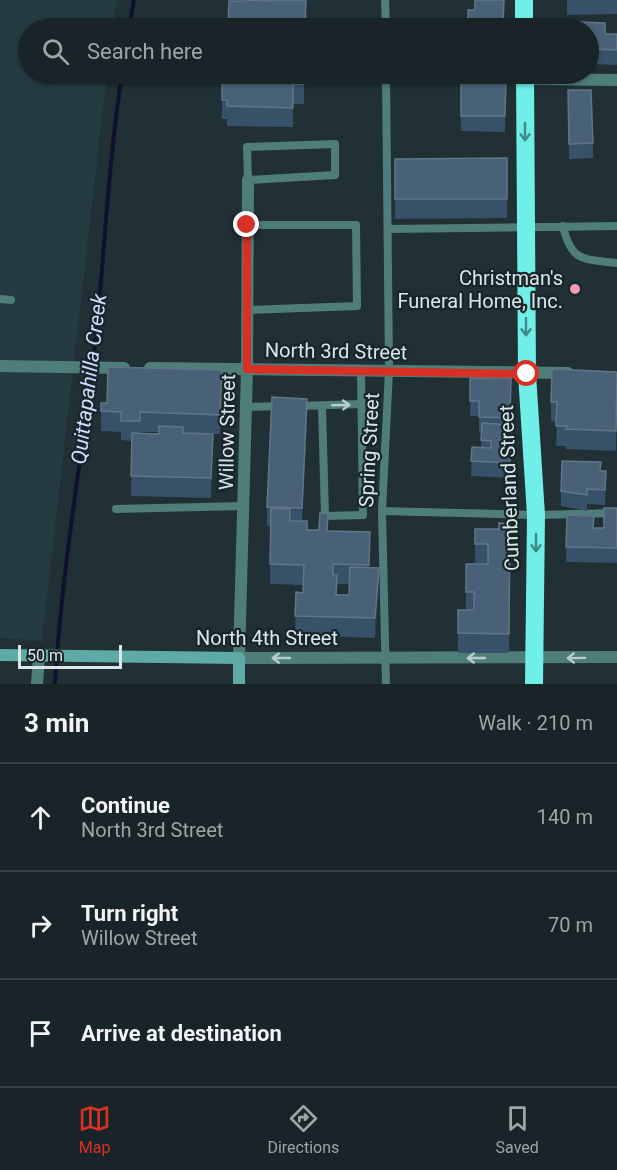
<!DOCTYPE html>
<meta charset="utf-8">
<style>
body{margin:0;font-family:Roboto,sans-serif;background:#212c2f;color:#f1f3f6}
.scale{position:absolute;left:18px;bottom:15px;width:104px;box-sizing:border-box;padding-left:6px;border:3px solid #dce6e9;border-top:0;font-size:16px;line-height:21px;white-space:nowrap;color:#dce6e9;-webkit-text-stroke:4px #16262a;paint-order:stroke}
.stop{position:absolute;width:18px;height:18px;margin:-14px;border:4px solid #d93025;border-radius:50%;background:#fff}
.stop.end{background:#d93025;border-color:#fff;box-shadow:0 2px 6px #0008}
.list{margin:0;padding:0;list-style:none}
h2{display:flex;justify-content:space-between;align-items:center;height:78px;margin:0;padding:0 24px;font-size:26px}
h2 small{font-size:20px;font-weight:400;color:#9fa4a7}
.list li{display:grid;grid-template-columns:39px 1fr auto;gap:18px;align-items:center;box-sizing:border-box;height:108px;padding:0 24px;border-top:2px solid #364144}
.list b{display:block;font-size:22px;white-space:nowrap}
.list p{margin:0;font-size:20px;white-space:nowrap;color:#9fa4a7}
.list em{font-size:20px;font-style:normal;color:#9fa4a7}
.icon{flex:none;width:33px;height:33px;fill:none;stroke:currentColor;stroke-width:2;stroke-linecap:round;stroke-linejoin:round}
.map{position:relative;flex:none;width:617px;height:684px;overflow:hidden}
.search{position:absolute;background:#182427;box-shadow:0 2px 4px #0004;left:18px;right:18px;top:18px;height:66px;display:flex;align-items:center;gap:15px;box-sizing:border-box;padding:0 21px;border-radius:33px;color:#9fa4a7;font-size:22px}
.sheet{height:402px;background:#182427}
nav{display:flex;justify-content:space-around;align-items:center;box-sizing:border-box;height:84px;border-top:2px solid #364144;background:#182427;font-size:16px;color:#9fa4a7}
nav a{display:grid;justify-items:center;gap:3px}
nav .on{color:#d93025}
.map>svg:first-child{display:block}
.built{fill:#243b42}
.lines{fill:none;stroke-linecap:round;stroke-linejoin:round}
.stream{stroke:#0f112d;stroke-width:4}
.lane{stroke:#4f7e7a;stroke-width:8}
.street{stroke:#4f7e7a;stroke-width:12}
.secondary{stroke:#5eaba6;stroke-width:12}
.highway{stroke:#6fefe7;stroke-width:18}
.wall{fill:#375168;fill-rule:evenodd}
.shaded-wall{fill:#273d4d}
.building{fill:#496176;stroke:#607688;stroke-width:1.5}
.oneway{stroke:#428a88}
.oneway2{stroke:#b9cccd}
.route{stroke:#d93025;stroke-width:8}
.poi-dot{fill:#f19ab1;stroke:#16262a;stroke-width:2}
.labels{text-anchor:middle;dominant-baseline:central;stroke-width:4.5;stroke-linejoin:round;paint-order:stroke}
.poi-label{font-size:20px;fill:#dce6e9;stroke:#16262a;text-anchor:end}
.street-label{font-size:20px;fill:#dce6e9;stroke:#16262a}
.water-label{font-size:21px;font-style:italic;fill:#d4dbff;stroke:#16262a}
</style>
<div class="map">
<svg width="617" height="684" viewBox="0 0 617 684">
<rect width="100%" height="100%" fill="#203034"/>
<path class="built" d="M0 0H117L113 28H28V74H107L42 641 0 638Z"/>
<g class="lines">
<path class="stream" d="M129 28 134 0
M55 684C62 564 84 446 97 327 105 242 109 158 122 74"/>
<path class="lane" d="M385 0 386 28
M386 74 389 371 382 511 386 684
M335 144V175L248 180 247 147Z
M563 226C571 262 583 259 617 263
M388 229 617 226
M0 299 11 300
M247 310 357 306 356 225H247
M299 406 361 404
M322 406 325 516 363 515 361 371
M247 407 281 406
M116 509 244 506
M382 511 536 515 617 513"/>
<path class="street" d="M525 79 617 80
M248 180 247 369 239 658 617 657
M0 366 124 368
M150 368 568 373
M37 684 39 656"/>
<path class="secondary" d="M0 655 239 658V684"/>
<path class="highway" d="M524 0V28
M525 74 527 374 536 515 534 684"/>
</g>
<path class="wall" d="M504 0 503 28H468V10H475Z
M567 0H617V14L567 15Z
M588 28 605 34H617V65L588 64Z
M227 74H304V104H293V127L227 126V119H222V100L227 82Z
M461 78H506L505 132 461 131Z
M568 90 593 143V158L569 159Z
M507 158V218L395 219V159Z
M617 372 616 451 566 449V446H556L557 422 551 421V402Z
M222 390 220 434H213L211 498 131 496 132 441 121 440V432L101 431V403H107ZM140 432H159V434L140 433Z
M511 393 510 424 512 440 510 478 471 476 472 447 481 448V432H479V416H470V401Z
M307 418 302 521 307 530 370 532 369 568 379 588 375 638 295 635 296 592 303 593V585L270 584 271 526H267V507ZM337 584H350L349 595H337Z
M601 471 606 486 605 505 587 504V511L561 506V491Z
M617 508V563L566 562 567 515 594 528H604Z
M510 524 509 653H458V610H466V564H488V563H475V529H499Z"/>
<path class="shaded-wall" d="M222 370V390L220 434V415Z
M307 399V418L302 528V508Z
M512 425V440L510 478V463Z
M379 568V588L375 638V618Z"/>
<path class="building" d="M246 0 273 1V0H306L305 28H228L229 1H246Z
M475 0H504L503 23 468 22V10H475Z
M554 21 605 23V34H617V50L588 49V28H554Z
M227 74H304V84H293V108L227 106V100H222V82H227Z
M461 78H506L505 116H461Z
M568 90H591L593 143 569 144Z
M507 158V199H395V159Z
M108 367 222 370 220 415 140 412V421H121V412L101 411V403H107Z
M552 369 617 372 616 431 566 429 567 426H556L557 402H551Z
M470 378H511L510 418 479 417V401H470Z
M272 397 307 399 302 508 267 507Z
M482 423 512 425 510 463 471 461 472 447 491 448V441L481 440Z
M159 426 183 427V433L213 434 211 478 131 476 132 433 159 434Z
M562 461 601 462 600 471H606L605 490 587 489V495L561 491Z
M271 508 290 509V521H307V530H319L320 513H328L327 531 370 532 369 565 333 564V575H337L336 595H349L350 567 379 568 375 618 295 616 296 592 303 593 304 565 270 564Z
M604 508H617V548L566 547 567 515 594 516 593 528H604Z
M499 523 510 524 509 634 458 633V610H474V592H466V564H488V544H475V529H499Z"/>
<defs><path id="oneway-shaft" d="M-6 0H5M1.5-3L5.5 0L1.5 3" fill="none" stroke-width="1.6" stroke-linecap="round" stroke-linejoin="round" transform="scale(1.5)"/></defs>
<g class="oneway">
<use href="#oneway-shaft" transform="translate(525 132) rotate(90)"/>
<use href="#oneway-shaft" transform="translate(526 327) rotate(90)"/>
<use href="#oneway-shaft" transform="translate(536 543) rotate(90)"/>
</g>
<g class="oneway2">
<use href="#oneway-shaft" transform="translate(341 405) rotate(-2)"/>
<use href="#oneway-shaft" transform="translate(281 658) rotate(180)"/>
<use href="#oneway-shaft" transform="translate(476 658) rotate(-180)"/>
<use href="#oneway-shaft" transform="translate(576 658) rotate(179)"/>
</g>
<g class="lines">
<path class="route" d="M247 225V369L527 374"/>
</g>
<circle class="poi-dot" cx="575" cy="289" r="6"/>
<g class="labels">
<g class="poi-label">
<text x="563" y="278">Christman's<tspan x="563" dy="23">Funeral Home, Inc.</tspan></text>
</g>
<g class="street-label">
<text transform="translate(336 351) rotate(1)">North 3rd Street</text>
<text transform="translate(227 432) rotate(-89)">Willow Street</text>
<text transform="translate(369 450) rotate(-87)">Spring Street</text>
<text transform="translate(509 488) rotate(-92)">Cumberland Street</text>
<text x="267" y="638">North 4th Street</text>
</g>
<g class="water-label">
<text transform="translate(89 379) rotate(-83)">Quittapahilla Creek</text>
</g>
</g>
</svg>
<div class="scale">50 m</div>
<div class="stop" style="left:527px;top:374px"></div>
<div class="stop end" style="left:247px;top:225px"></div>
<div class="search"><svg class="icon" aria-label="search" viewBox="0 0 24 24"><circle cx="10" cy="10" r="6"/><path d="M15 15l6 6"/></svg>Search here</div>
</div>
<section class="sheet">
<h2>3 min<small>Walk · 210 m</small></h2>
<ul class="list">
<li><svg class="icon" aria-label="ahead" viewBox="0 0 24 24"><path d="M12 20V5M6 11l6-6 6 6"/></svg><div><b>Continue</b><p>North 3rd Street</p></div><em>140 m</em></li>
<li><svg class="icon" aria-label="right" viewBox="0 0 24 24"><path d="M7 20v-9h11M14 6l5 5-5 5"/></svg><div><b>Turn right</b><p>Willow Street</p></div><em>70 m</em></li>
<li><svg class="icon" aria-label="arrive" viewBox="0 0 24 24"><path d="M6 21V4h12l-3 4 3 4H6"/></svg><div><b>Arrive at destination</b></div></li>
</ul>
</section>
<nav>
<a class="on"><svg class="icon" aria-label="map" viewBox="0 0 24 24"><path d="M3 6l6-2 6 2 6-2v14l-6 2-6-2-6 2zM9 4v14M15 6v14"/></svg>Map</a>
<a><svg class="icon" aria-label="directions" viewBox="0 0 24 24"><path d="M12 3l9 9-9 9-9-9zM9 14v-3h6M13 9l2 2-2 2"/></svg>Directions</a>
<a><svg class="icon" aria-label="saved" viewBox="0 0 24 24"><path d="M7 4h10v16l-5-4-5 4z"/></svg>Saved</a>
</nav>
